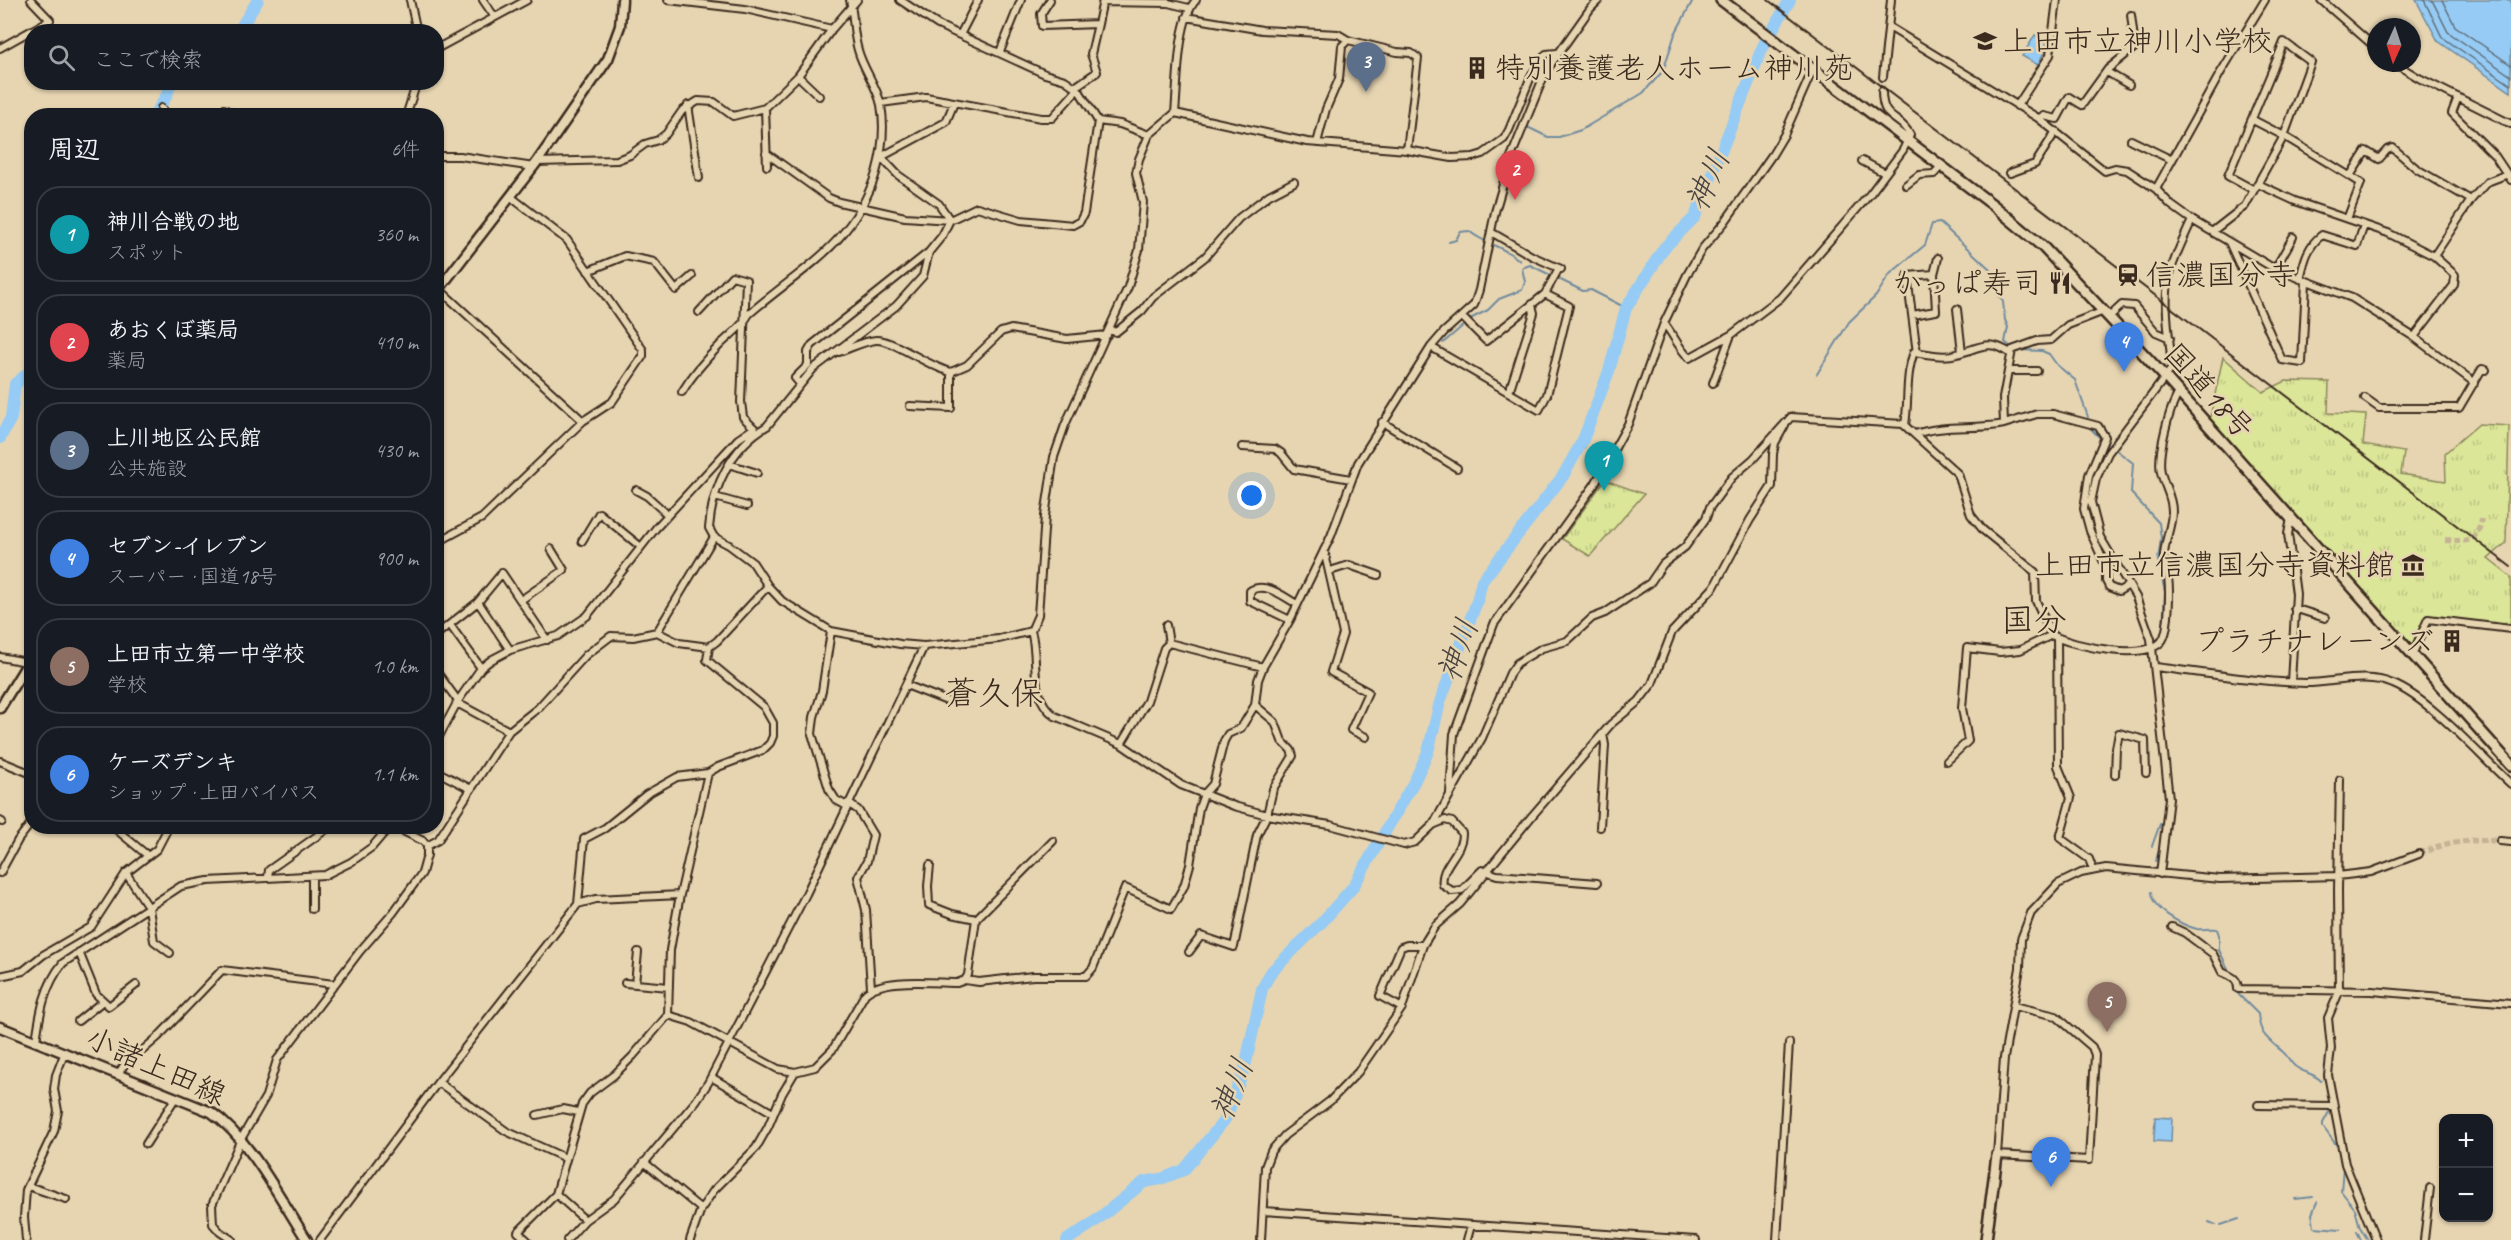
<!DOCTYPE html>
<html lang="ja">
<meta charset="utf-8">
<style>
body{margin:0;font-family:Caveat,"Klee One",sans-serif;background:#242831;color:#f1f3f6}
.controls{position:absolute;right:18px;bottom:18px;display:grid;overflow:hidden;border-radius:12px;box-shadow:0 2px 4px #0004}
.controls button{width:54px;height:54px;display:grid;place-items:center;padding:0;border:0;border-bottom:2px solid #363941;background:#171b24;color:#f1f3f6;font:30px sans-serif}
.compass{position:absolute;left:2367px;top:18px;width:54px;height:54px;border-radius:50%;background:#171b24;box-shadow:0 2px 4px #0004;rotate:183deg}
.you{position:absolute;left:1252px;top:496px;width:21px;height:21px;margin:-15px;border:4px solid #fff;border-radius:50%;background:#1a73e8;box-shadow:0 0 0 9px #1a73e833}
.badge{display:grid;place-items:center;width:39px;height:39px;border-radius:50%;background:#9f9995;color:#fff;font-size:20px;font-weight:700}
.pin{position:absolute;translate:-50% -50px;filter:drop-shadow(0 2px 3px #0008)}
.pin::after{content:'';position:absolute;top:32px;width:21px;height:18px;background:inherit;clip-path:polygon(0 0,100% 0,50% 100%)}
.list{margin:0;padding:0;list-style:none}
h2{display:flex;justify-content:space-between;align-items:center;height:78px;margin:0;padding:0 24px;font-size:26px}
h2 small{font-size:20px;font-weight:400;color:#9ea1a6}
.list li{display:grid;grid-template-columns:39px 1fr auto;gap:18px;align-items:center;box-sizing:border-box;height:96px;margin:0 12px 12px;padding:0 12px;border:2px solid #363941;border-radius:24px}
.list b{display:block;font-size:22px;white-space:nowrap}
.list p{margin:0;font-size:20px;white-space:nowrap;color:#9ea1a6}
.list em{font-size:20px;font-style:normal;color:#9ea1a6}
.icon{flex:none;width:33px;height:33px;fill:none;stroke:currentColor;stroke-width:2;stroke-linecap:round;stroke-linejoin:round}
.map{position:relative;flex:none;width:2511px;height:1240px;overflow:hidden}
.search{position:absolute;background:#171b24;box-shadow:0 2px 4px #0004;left:24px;top:24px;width:420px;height:66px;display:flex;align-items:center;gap:15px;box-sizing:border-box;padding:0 21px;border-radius:24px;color:#9ea1a6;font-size:22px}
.panel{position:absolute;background:#171b24;box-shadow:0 2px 4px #0004;left:24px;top:108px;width:420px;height:726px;border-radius:24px}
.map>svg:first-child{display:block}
.park{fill:url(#park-tufts);stroke:#8b885c;stroke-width:1.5}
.water{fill:#95cbf4;stroke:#718b9e;stroke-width:1.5}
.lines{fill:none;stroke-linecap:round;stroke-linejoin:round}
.shore{stroke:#5f6a74;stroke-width:1.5}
.stream{stroke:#718b9e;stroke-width:2}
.river{stroke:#95cbf4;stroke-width:12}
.minor-tunnel{stroke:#c5b394;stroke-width:6;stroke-dasharray:6 3;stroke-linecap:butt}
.minor-casing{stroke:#3b2a1e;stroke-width:10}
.major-casing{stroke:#3b2a1e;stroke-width:13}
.highway-casing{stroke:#3b2a1e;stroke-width:14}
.minor{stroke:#e7d5b2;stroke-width:6}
.major{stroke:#e7d5b2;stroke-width:8}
.highway{stroke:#e7d5b2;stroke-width:9}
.rail{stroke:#3b2a1e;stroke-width:2}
.labels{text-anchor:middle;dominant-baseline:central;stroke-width:5;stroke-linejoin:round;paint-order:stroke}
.poi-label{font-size:30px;fill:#3b2a1e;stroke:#e7d5b2;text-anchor:start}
.street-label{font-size:30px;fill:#3b2a1e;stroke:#e7d5b2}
.water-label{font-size:32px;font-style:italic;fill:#48423e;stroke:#e7d5b2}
.quarter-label{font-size:33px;fill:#3b2a1e;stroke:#e7d5b2}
</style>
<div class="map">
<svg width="2511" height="1240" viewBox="0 0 2511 1240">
<defs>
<pattern id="park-tufts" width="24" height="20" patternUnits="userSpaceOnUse" patternTransform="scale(1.5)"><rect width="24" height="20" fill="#dbe699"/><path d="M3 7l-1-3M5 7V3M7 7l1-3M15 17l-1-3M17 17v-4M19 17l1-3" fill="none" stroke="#bdc583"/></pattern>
</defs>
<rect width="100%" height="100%" fill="#e7d5b2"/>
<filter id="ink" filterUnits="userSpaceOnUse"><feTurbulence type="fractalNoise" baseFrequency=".0167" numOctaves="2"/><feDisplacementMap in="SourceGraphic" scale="12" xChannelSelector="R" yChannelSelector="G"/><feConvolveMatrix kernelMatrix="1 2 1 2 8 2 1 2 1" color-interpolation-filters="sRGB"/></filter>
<g filter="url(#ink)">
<path class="park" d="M2223 357 2263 392 2286 381 2329 382 2328 413 2366 415 2363 445 2404 452 2401 474 2446 481 2445 453 2479 424 2509 426 2506 543 2488 559 2511 577V630L2425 621 2413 653 2208 427Z
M1605 480 1644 494 1590 556 1562 539Z"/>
<path class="water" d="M2416 0H2511V92L2438 41Z
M2035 35 2048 43 2038 65 2022 56Z
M2155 1117 2172 1118 2171 1142 2154 1141Z"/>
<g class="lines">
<path class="shore" d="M2424 0 2442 37 2511 85
M2432 0 2448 32 2511 76
M2442 0 2455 26 2511 65"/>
<path class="stream" d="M1521 124 1548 137H1559L1581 130 1643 93 1663 71 1675 34 1693 0
M1449 242 1456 240 1460 232 1469 231C1484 244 1506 247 1520 261
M1443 343 1472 318 1488 310 1499 299 1522 290 1525 282 1522 268 1530 265 1583 291 1591 290 1626 308
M2019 350 2042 351 2049 354 2057 365 2075 380 2088 417
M1817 374 1849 322 1876 296 1890 274 1925 245 1932 224 1940 223 1990 269 1995 288 2003 302 2005 320 2008 327 2005 342 2011 347
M2089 427 2099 437
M2107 443 2133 463 2131 493 2159 523 2161 538 2158 561 2165 592 2163 627
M2152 846 2160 824
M2156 861 2158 853
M2151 892C2152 909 2181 925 2197 929 2203 930 2210 928 2217 929L2219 935V950L2231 975
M2232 981 2239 995 2258 1014C2260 1036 2267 1038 2283 1052 2288 1056 2290 1063 2296 1067 2304 1073 2314 1073 2321 1081
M2329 1112 2323 1123V1127L2340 1150
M2343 1167 2341 1191 2355 1209 2360 1227 2368 1240
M2295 1199 2313 1197
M2317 1202 2312 1214 2314 1227 2341 1229
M2209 1222 2216 1225
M2221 1225 2239 1219
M2357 1231 2361 1240"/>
<path class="river" d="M238 32 258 0
M154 116 167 95 171 82
M0 438 11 418 15 384 32 370
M1067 1240 1093 1223 1144 1182 1161 1179 1184 1170 1226 1118 1245 1067 1262 989 1271 972 1323 921 1353 887 1414 782 1428 752 1440 702 1477 601 1482 581 1563 476 1583 440 1609 371 1626 308 1664 248 1695 217 1763 46 1790 0"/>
<path class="minor-tunnel" d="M1882 91 1883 77
M2445 540C2465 542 2478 543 2481 519
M2419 854C2446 842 2471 838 2500 841"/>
<g class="minor-casing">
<path id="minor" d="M410 0 417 32
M483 0 494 16
M668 0 745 9 832 29
M1050 0 1041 14 1042 26 1098 24 1103 0
M2321 0 2376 48
M1103 2 1168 3 1189 8
M1186 17 1262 30 1338 34 1348 40 1342 46 1339 79 1326 109 1317 143
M1889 27 2038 118 2105 171 2115 168 2127 170 2156 189 2171 205 2192 220 2275 269 2352 298 2414 337 2475 383
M960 35 978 0
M1348 40 1397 52 1411 53 1418 58 1407 150
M2284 42 2311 62 2284 136 2254 190 2228 176Z
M0 48 50 20 31 0
M436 49 527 0
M1000 52 1021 0
M2394 63 2419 78 2511 124
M2107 72 2129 85
M798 76 819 96
M1883 77 1891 0
M1075 87 1097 72 1091 54 1098 24
M2458 97 2452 113 2495 156 2511 180
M881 103 926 97 1041 118H1052L1078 89
M688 105 699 178
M2017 106 2050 55 2057 0
M161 108 168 116
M765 108 767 166
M1175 113 1307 142 1407 150 1452 158 1473 157 1483 154 1504 139 1509 130 1532 74 1546 54 1557 53
M214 116 224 109 238 116
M406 116 417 82
M2038 118 2044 116 2057 119 2069 97 2082 105 2108 69 2135 47 2131 15
M2253 120 2284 136 2361 183 2347 219
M1098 121 1120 124 1149 135
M2131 140 2172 160
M766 153 829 198 839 202 905 217 950 220 977 207 1021 220 1073 225 1080 221 1084 213 1098 121 1078 89 1065 80 1045 74 938 25 900 0
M436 156H460L534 167
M881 157 898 175 939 204 950 220
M881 157 946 122 954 103
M1862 161 1885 173
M537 162 617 160 630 155 645 144 658 140 666 134 682 111 698 101 714 102 733 116 765 108 798 76 832 29 857 0
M2010 173 2035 164 2056 131
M2350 176 2366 151 2379 159 2387 150 2393 148 2417 169 2471 200
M2258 184 2295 201 2388 233 2434 256
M1906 185 1919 175 1934 174 1942 165
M2156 189 2221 72 2265 0
M2213 231 2245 206 2254 190
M1491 232 1532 256 1561 269
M2229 242 2282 360 2302 363 2306 282
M929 252 923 276 896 306 813 369 767 426C731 447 712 488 709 528L714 537 729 545 753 563 768 586 782 601 831 631 900 644 924 646 999 639 1031 631 1038 615 1045 516 1054 457 1065 425 1128 287 1139 250 1143 202 1136 173 1139 159 1149 135 1175 113C1178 83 1177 21 1196 0
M2275 269 2293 237
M588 271 625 256 654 262 676 290 692 276
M2300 279C2304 262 2307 246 2322 235L2357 246 2364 225
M438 288 583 421
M1957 309 1962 352
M699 312 732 276 746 280 741 402 743 417 755 429
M1912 315 1936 311 1934 274 1938 258
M2110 316 2122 305 2134 306 2156 332 2170 338
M1462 317 1486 341 1545 294 1559 268
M1664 323C1674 336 1678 347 1689 358L1731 335
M1109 330 1116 332 1142 311 1153 297 1205 257 1239 218 1269 195 1294 182
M2414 337 2454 285 2455 275 2434 256 2471 200 2487 182 2508 174
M1431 347 1539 410 1547 395 1569 306 1545 294
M839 352C851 348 864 341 876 340 893 339 930 368 951 372L967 365 1001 332 1011 329 1067 339 1107 335
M1917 353 1907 276 1934 274
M2008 371H2037
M1713 383 1731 335 1780 298 1870 194 1903 150 1910 135C1900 114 1882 123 1882 91
M800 384 795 378 808 365V352L812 345 929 252 942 236 950 220
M682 392C692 375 706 359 720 345 731 334 742 327 749 314 802 268 853 245 876 173 882 152 885 127 881 105 877 86 863 69 858 50 853 34 854 16 850 0
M1509 392 1534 313 1532 305
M2365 398 2379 408H2459L2482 369 2486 370
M910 406 951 408V372
M1382 422 1457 468
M2004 424 2037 414H2053L2098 426 2105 437 2089 475 2084 509 2090 531 2106 567V581L2109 587 2119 591 2129 585
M1905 425C1909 401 1905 376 1914 352 1928 354 1943 358 1957 354 1980 348 1989 338 2011 354
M1915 434C1944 424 1974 430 2004 424L2003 398 2012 350 2037 341 2051 340 2068 325 2104 311
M1242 447 1275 449 1281 453 1294 469 1351 479
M729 464 757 473
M636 490 647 496 668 515
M715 497 747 506
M2291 518 2288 534 2296 594 2291 682
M582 541 599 513 641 547
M436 543 482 518 583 421 612 402 643 356V350L567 240 511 197
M1324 550 1343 634 1331 672 1368 692 1351 730 1366 737
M1330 571 1349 565 1378 575
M521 600 564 570 551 549
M478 602 510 650
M2294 608 2325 618
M1290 620 1250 601V591C1265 581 1284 597 1297 604
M450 625 481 668
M1166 625 1169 643
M831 631 822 691 814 717 812 734 829 789 836 800 847 806
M1031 631C1040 660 1027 696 1055 716L1121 744 1181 785 1234 806 1267 815 1330 825 1404 845 1415 842 1433 825 1482 738 1510 673 1517 663 1542 648 1567 641 1592 618 1605 613 1650 583 1663 564 1685 547 1706 518 1710 507 1732 477 1753 459 1791 417 1903 424 1958 474 1971 515 1983 530 2035 572 2036 601 2052 635C2072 646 2154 664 2164 637 2169 626 2170 590 2168 578 2166 572 2165 567 2164 560 2163 543 2172 528 2172 511 2172 496 2164 486 2161 472 2157 455 2169 408 2179 393
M657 632 714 537
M436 635 478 602 502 573 547 640
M2057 638 2058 766 2071 798 2060 838 2089 859 2093 870
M2413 653 2428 619 2511 629
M0 657 27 662
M2156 667C2205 673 2256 682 2306 683 2334 683 2366 672 2393 684 2430 699 2480 756 2511 784
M436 671 458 701
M22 672 32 678
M906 685 947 701
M457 703 509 731
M436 742 458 701 481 668 491 660 510 650 558 636 587 616 656 528 738 439 754 428
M1121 744 1147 701 1164 648 1169 643 1263 667
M0 761 32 774
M1947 761 1968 741 1962 708 1967 648 2000 652 2020 650 2052 635
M436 771 471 789
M2115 775 2116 748 2119 733 2145 740 2146 773
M2340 780 2338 890 2339 992 2328 1018 2331 1048 2328 1075 2345 1164 2376 1240
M1450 793 1454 734 1494 624 1595 484 1628 424 1664 323 1687 275 1702 249 1724 223 1772 155 1784 135 1813 69
M848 803 858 810 873 835 867 861 858 877 866 910 871 988
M0 821 2 822
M1433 825 1445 820 1452 822 1462 833C1463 853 1439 866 1443 885L1452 891 1462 890 1482 870 1497 875 1597 883
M112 826 147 855
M1600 827 1605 745 1603 734
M2500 841 2511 842
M427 846 438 840 509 731 538 708 586 655 611 636 633 637 657 632 679 643 709 647 717 641 768 586
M930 865 928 886 929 905 952 914 976 919
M0 873 18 840 32 822
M126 873 149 908 154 941 170 953
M2160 874 2169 798 2151 639 2136 597 2100 537 2091 502 2096 479 2108 453 2172 368C2170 339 2163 305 2169 277 2174 257 2184 238 2192 220
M268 877 269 870 331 826
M578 904 596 899 680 895
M312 909V876
M2172 927 2185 933 2213 954 2222 972C2231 976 2238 978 2238 989L2372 991 2511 1003
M79 952 96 994 109 1006 136 985
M1189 952 1201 936 1234 947 1257 835 1267 815 1273 789 1293 756 1291 750 1282 741 1275 722 1255 705
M0 976 23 971 43 955 91 927 126 873 157 849 169 826
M965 980 979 982 1033 976H1086L1093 968 1125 888 1171 909 1184 886 1190 865 1199 808 1204 794 1213 784 1224 741 1228 734 1241 728 1255 705 1258 680 1263 667 1290 620 1331 536 1358 463 1431 347 1444 332 1474 305 1479 290 1495 212 1511 157 1546 71 1590 9 1599 0
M625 983 669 987
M635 984 638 952
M2014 1006 2056 1016 2092 1047 2095 1055 2089 1160 1997 1155 2004 1058 2020 968 2021 939 2031 913 2058 884 2081 873 2106 868 2220 879 2338 876 2371 872 2419 854
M1402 1008 1380 996 1401 947 1407 945H1423
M668 1015 691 1022 778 1069 795 1072 815 1067 833 1049 865 994C882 977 933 983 957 983L965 980 968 975 976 919 1053 841
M78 1021 103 1001
M36 1041C40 1013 44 986 63 963L181 886 208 881 325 875 351 862 372 847 390 826
M119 1073 129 1057 143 1050 158 1037 222 970 334 984
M711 1077 773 1113
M438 1082 506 1131 565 1158
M2258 1105 2332 1106
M537 1115 563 1109 578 1112
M146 1144 176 1097
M644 1162 701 1209
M28 1186 66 1199
M1263 1211 1696 1240
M585 1220 556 1194 582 1104 590 1093 614 1075 633 1056 668 1015 670 950 680 895 708 773
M26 1240 24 1217 26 1190 54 1131 58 1111 54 1089 56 1075 65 1052
M232 1240 220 1232 213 1224 212 1205 241 1139 266 1096 277 1060 360 951 393 913 422 873 427 855V846L423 841 393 826
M320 1240 438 1082 578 904 584 839 605 828 647 794 677 777 708 773 718 767 763 750 770 743 773 736V723L764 707 707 660 709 647
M527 1240 518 1232 556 1194
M567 1240 585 1220 614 1199 696 1101 708 1083 806 894 924 646
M690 1240 701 1209 714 1190 756 1148 768 1127 782 1094 795 1072
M1261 1240 1265 1167 1271 1151 1285 1135 1330 1101 1358 1072 1402 1008 1423 945 1435 926 1460 904 1532 816 1611 724 1639 701 1652 684 1672 632 1714 587 1750 520 1772 486 1773 454 1775 443 1785 425
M1467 1240 1471 1225
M1777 1240 1789 1043
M2424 1240 2430 1188"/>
</g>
<g class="major-casing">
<path id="major" d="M436 293 537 162 608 59 620 26 622 0
M0 708 32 656
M0 1027 211 1112C251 1140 280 1199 307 1240"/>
</g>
<g class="highway-casing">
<path id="highway" d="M1721 0 1993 205 2043 247 2166 378 2511 765
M1986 1240 1997 1155"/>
</g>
<use href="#minor" class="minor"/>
<use href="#major" class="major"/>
<use href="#highway" class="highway"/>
<path class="rail" d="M1768 0 2511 567"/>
</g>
</g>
<defs>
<g id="school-bare" transform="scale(1.8)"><path d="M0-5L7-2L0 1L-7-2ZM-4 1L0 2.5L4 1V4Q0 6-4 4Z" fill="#3b2a1e" stroke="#e7d5b2" stroke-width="2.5" paint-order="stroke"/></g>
<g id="building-bare" transform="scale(1.8)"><path d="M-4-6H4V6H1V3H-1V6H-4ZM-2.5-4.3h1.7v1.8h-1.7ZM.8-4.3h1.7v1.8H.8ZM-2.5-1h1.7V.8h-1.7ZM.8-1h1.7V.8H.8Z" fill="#3b2a1e" stroke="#e7d5b2" stroke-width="2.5" paint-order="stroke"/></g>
<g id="station-bare" transform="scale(1.8)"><path d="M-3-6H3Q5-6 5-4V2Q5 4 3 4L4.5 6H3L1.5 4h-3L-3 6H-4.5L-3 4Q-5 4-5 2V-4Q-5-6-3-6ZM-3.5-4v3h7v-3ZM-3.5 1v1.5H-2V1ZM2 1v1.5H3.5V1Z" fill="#3b2a1e" stroke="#e7d5b2" stroke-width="2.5" paint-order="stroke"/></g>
<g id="restaurant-bare" transform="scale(1.8)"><path d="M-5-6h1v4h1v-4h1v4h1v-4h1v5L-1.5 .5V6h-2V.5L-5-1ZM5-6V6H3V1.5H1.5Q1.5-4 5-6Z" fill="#3b2a1e" stroke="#e7d5b2" stroke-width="2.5" paint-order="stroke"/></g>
<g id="museum-bare" transform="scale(1.8)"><path d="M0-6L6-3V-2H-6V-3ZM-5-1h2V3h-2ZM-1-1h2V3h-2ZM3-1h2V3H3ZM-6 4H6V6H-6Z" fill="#3b2a1e" stroke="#e7d5b2" stroke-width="2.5" paint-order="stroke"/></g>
</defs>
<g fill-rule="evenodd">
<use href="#school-bare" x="1985" y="41"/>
<use href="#building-bare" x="1477" y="68"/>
<use href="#station-bare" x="2128" y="275"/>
<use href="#restaurant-bare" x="2060" y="283"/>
<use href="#museum-bare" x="2413" y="565"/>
<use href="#building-bare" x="2452" y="641"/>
</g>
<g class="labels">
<g class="poi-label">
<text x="2003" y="41">上田市立神川小学校</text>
<text x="1495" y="68">特別養護老人ホーム神川苑</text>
<text x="2146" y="275">信濃国分寺</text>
<text x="2042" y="283" text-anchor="end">かっぱ寿司</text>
<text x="2395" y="565" text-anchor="end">上田市立信濃国分寺資料館</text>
<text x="2434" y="641" text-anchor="end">プラチナレーンズ</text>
</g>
<g class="street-label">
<text transform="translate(2209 391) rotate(48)">国道18号</text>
<text transform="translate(156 1066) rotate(24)">小諸上田線</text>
</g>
<g class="water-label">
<text transform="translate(1708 180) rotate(-66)">神川</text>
<text transform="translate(1458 650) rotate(-71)">神川</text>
<text transform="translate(1232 1089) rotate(-68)">神川</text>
</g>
<g class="quarter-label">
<text x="2034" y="620">国分</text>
<text x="994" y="693">蒼久保</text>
</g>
</g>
</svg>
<div class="controls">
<button>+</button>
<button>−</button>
</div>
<svg class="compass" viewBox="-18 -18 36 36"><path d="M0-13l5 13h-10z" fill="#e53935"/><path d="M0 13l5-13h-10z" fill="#9ea1a6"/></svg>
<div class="you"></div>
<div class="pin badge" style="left:1604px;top:491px;background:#0f9aa8">1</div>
<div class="pin badge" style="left:1515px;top:200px;background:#e0444e">2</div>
<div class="pin badge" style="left:1366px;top:92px;background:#5c6f8a">3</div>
<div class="pin badge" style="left:2124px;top:372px;background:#3f7fe0">4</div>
<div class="pin badge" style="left:2107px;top:1032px;background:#8d6e63">5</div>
<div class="pin badge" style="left:2051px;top:1187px;background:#3f7fe0">6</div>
<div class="search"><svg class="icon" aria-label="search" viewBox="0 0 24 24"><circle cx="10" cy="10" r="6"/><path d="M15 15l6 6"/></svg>ここで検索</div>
<section class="panel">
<h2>周辺<small>6件</small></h2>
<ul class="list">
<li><span class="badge" style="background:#0f9aa8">1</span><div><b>神川合戦の地</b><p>スポット</p></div><em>360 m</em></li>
<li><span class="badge" style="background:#e0444e">2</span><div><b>あおくぼ薬局</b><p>薬局</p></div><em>410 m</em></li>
<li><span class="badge" style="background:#5c6f8a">3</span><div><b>上川地区公民館</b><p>公共施設</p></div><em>430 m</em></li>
<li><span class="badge" style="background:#3f7fe0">4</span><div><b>セブン-イレブン</b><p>スーパー · 国道18号</p></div><em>900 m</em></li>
<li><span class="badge" style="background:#8d6e63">5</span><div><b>上田市立第一中学校</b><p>学校</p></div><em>1.0 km</em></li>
<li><span class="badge" style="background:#3f7fe0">6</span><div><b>ケーズデンキ</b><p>ショップ · 上田バイパス</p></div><em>1.1 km</em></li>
</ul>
</section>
</div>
